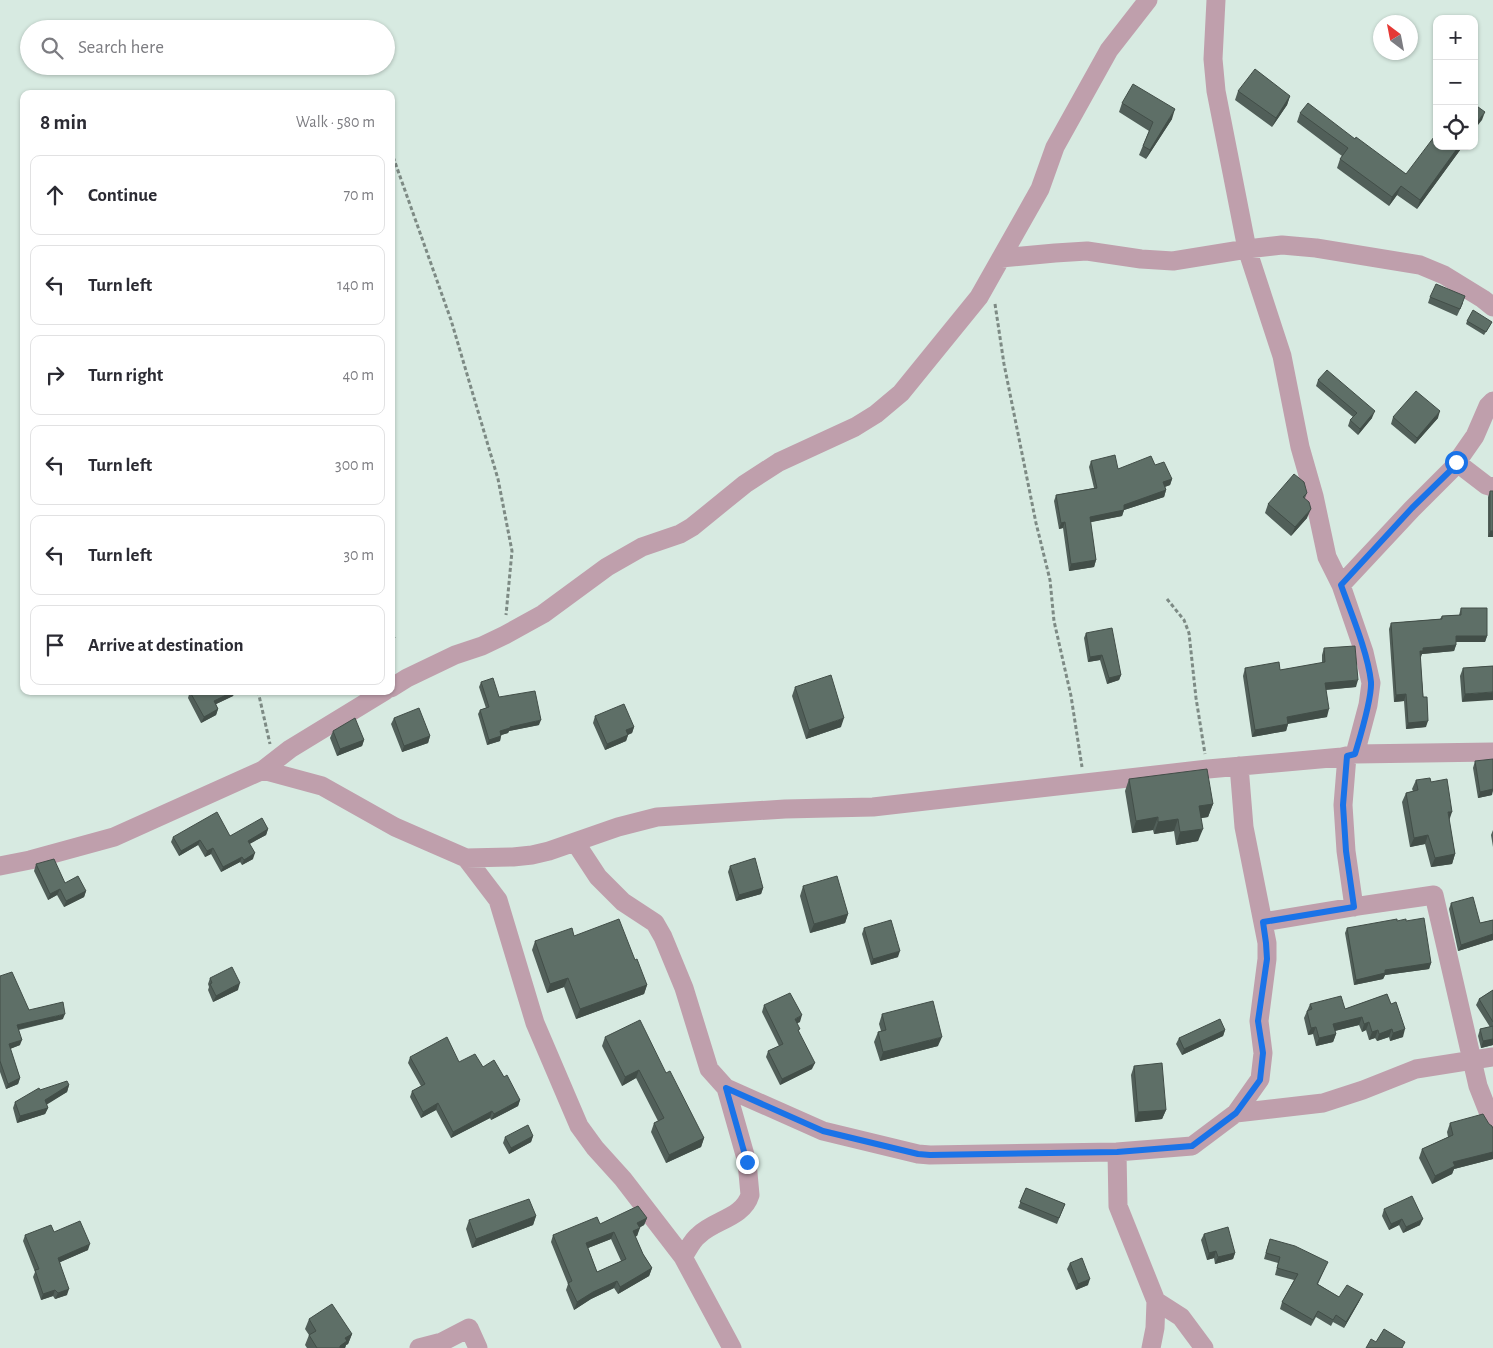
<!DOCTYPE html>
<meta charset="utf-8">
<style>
body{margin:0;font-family:"Alegreya Sans",sans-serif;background:#f7f7f7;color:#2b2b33}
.controls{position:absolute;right:15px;top:15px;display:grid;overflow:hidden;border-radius:10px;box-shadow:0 1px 4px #0004}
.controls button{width:45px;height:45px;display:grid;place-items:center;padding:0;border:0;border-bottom:1px solid #e1e1e2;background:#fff;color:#2b2b33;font:25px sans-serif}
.compass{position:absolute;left:1373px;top:15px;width:45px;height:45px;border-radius:50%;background:#fff;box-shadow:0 1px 4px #0004;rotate:328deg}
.stop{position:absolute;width:15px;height:15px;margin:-11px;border:4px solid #1a73e8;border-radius:50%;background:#fff}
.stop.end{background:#1a73e8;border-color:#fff;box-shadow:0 1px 5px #0008}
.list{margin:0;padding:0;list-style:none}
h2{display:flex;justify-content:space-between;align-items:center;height:65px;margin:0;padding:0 20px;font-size:21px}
h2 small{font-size:16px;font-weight:400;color:#7c7c81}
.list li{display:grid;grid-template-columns:32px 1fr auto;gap:15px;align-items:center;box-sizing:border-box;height:80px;margin:0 10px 10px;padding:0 10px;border:1px solid #e1e1e2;border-radius:10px}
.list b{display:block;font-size:19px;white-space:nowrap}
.list em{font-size:16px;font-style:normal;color:#7c7c81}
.icon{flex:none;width:28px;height:28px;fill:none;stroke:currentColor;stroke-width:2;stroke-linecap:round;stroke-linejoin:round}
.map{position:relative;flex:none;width:1493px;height:1348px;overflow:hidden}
.search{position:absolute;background:#fff;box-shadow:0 1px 4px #0004;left:20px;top:20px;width:375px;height:55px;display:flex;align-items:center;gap:12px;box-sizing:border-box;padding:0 18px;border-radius:28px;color:#7c7c81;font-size:19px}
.panel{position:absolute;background:#fff;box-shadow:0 1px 4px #0004;left:20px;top:90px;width:375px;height:605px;border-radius:10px}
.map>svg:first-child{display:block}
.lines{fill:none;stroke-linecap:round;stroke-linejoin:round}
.path{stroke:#7d8a84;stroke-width:3;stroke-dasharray:4 2.5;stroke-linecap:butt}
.minor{stroke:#bf9fac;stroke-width:19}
.wall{fill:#515f59;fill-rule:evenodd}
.shaded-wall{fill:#424e48}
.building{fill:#5e6f67;stroke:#424e48;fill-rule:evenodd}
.route{stroke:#1a73e8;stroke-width:6}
</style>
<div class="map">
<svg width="1493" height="1348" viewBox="0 0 1493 1348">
<rect width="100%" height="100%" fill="#d7eae1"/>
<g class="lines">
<path class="path" d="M391 151 451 320 498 479 512 551 506 615
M995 304 1004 364 1036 523 1050 580 1054 621 1071 696 1082 767
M1167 599 1184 620 1189 633 1196 698 1205 754
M258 691 270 744"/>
<path class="minor" d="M1216 0 1213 59 1216 91 1247 249 1282 356 1300 447 1314 496 1327 557 1341 585 1364 652 1371 683 1368 705 1355 754
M1001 258 1055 253 1087 251 1141 259 1173 261 1247 249 1282 245 1316 248 1420 265 1444 275 1483 299 1493 307
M1456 462 1486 485 1493 487
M1341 585 1412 509 1452 469 1475 436 1488 406 1493 401
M391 688 407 678 455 655 482 646 505 635 543 614 607 567 642 547 680 534 692 527 745 484 765 471 779 462 855 427 876 414 901 393 979 297 1040 189 1055 147 1109 50 1148 0
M1347 756 1343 805 1346 851 1354 907
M263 770 322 786 395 827 466 858 498 900 535 1023 579 1126 595 1148 623 1179 683 1257 732 1348
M575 842 598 877 623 902 655 923 663 937 684 988 709 1069 726 1088 823 1131 918 1154 930 1155 1117 1152 1118 1206 1156 1301 1181 1317 1204 1348
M466 858 513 857 532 855 549 851 618 827 657 817 785 809 873 807 1208 769 1342 757 1355 754 1493 752
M0 866 30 860 114 837 263 770 290 749 385 691
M1263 922 1359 906 1434 895 1478 1086 1493 1124
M1236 1113 1323 1103 1363 1090 1416 1069 1493 1057
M1117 1152 1192 1146 1236 1113 1260 1079 1263 1053 1259 1021 1267 959V943L1244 827 1239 766
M683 1257C688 1250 692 1240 699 1235 714 1220 743 1218 750 1195L747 1162 726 1088
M419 1348 442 1342 469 1328 478 1348
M1151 1348 1155 1328 1156 1301"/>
</g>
<path class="wall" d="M1238 91 1290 96 1287 105 1272 127 1235 100Z
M1122 103 1172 119 1146 159 1139 155 1149 131 1119 112Z
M1300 113 1355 139 1406 174 1463 146 1417 209 1397 195 1389 206 1337 168 1340 159 1342 156 1297 122Z
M1430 297 1463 303 1457 316 1428 303Z
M1467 321 1492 322 1484 335 1466 324Z
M1318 380 1372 418 1358 435 1348 426 1350 420 1353 417 1316 386Z
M1393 417 1438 418 1415 444 1391 424Z
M1091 461 1118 469 1155 465 1172 479 1170 485 1165 487 1166 490 1164 497 1124 510 1122 516 1090 522 1096 560 1094 567 1069 571 1063 528 1059 529 1054 501 1056 495 1094 488 1089 467Z
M1490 491H1493V537H1488V497Z
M1307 493 1305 498 1307 518 1291 536 1265 513 1268 504Z
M1461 608 1487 636 1485 642H1456V645L1454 651 1422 654 1420 657 1426 727 1406 729 1404 701 1394 702 1389 629 1391 623 1440 619 1442 616 1459 615Z
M1086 633 1121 675 1119 680 1107 684 1100 660 1088 662 1084 638Z
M1324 648 1356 687 1326 690 1327 717 1288 724 1286 731 1252 737 1243 676 1245 668 1280 670 1322 663V655Z
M1493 666 1462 702 1460 676 1463 668Z
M481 682 499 697 539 725 509 731 508 733 501 735 500 741 487 745 478 714 480 710 486 708 479 687Z
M795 687 841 727 806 739 792 696Z
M190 691H235L233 696 216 704 218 709 216 715 201 723 188 698Z
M595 716 634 727 632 733 628 735 626 741 605 750 593 723Z
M394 718 430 736 428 743 402 752 391 724Z
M333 731 364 740 362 746 337 756 330 738Z
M1475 761 1492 795 1478 798 1473 768Z
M1129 779 1213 804 1208 817 1201 818 1198 841 1176 845 1174 831 1154 834 1153 830 1132 833 1125 791Z
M1416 780 1431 782 1449 820 1455 854 1452 864 1431 867 1425 844 1410 847 1402 802 1406 793 1413 791 1412 789Z
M268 829 266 835 249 844 253 859 242 865 240 862 221 872 211 854 205 857 198 845 179 856 171 842 173 837 230 836Z
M1493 830V847L1491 835Z
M36 864 65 883 86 891 84 897 64 907 57 895 48 900 34 871Z
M730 866 763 888 761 894 736 901 728 872Z
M803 886 848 914 845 923 810 933 800 896Z
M1451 903 1480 923 1493 920V940L1458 951 1449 909Z
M1397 921H1406L1431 963 1429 969 1385 975 1383 979 1354 985 1345 933 1347 928Z
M864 928 898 957 871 965 862 934Z
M574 936 635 960 647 985 644 994 576 1019 564 987 547 993 532 950 535 941Z
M0 976 29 1010 63 1019 19 1030 20 1045 10 1049 20 1078 18 1084 6 1089 0 1072Z
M210 978 238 990 213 1002 208 990 209 987 208 984Z
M1493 990V1045L1481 1048 1478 1036 1480 1029 1490 1027 1476 1005 1479 999Z
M1387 994 1403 1037 1390 1041 1389 1037 1377 1041 1375 1038 1369 1040 1366 1030 1362 1032 1359 1025 1335 1031 1336 1034 1333 1042 1316 1046 1313 1034 1308 1035 1304 1018 1310 1004 1345 1009Z
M764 1005 800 1022 797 1023 799 1032 812 1069 780 1085 766 1057 768 1051 779 1046 762 1012Z
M882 1014 938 1046 880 1061 874 1042 878 1032 881 1031 879 1024Z
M1225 1030 1223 1036 1182 1055 1176 1044 1179 1038Z
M605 1037 666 1073 704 1138 701 1147 666 1163 651 1132 654 1123 658 1121 636 1078 622 1086 602 1046Z
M410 1057 459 1062 483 1067 504 1077 520 1100 518 1106 491 1120 490 1118 451 1138 436 1110 421 1118 410 1097 412 1091 421 1086 408 1063Z
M1134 1066 1166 1110 1162 1119 1135 1122 1131 1075Z
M69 1085 67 1092 46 1104 48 1108 45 1114 17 1123 13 1108 15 1102 40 1090Z
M1450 1123 1489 1124 1493 1129V1159L1454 1169 1452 1174 1432 1184 1419 1158 1422 1149 1448 1137 1447 1132Z
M533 1136 531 1142 509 1154 503 1143 505 1137Z
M1026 1188 1065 1204 1057 1224 1018 1208Z
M1384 1209 1420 1225 1403 1233 1399 1225 1389 1230 1382 1216Z
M536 1216 533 1225 472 1248 466 1229 469 1220Z
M647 1218 644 1225 639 1228 637 1236H635L643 1254 652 1268 649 1276 618 1294 614 1288 591 1299 574 1310 566 1290 568 1284 551 1242 553 1235 600 1224ZM611 1239 621 1261 597 1272 588 1248Z
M54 1232 88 1250 60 1262 67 1295 55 1299 53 1296 41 1300 33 1277 35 1272 23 1241 25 1235Z
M1204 1234 1235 1253 1233 1259 1215 1264 1214 1258 1207 1260 1201 1240Z
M1268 1245 1325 1268 1318 1284 1339 1297 1360 1300 1344 1328 1333 1322 1331 1326 1316 1317 1311 1326 1280 1309 1282 1302 1294 1280 1275 1275 1278 1263 1264 1259Z
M1070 1263 1088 1285 1076 1290 1067 1269Z
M309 1319 352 1334 348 1344 346 1345 345 1348H307L305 1345 309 1335 305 1329Z"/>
<path class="shaded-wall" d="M1290 96 1287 105 1272 127 1276 118Z
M1175 109 1172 119 1146 159 1150 150Z
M1485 112 1482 120 1474 130V126Z
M1459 146H1463L1417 209 1420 200Z
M1401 186 1397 195 1389 206 1392 197Z
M1375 411 1372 418 1358 435 1360 429Z
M1440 411 1438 418 1415 444 1417 438Z
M1172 479 1170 485 1161 488 1163 482Z
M1166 490 1164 497 1124 510 1122 516 1087 523 1090 517Z
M1311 509 1307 518 1291 536 1295 527Z
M1065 522 1063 528 1059 529 1061 523Z
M1490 531H1493V537H1488Z
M1096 560 1094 567 1069 571 1071 564Z
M1456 636H1487L1485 642H1453Z
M395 638 393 644H391V639Z
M1456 645 1454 651 1422 654 1421 657H1417L1420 651 1423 648Z
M1102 655 1100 660 1088 662 1090 657Z
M1121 675 1119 680 1107 684 1109 678Z
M1358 680 1356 687 1322 690 1325 683Z
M234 691H235L233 696 212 706 214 701Z
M1493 692V700L1462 702 1465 694Z
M1406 694 1404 701 1394 702 1396 695Z
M218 709 216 715 201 723 204 717Z
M1329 709 1327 717 1285 724 1287 717Z
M844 718 841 727 806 739 809 730Z
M541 720 539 725 509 731 508 733 498 736 500 731 510 727Z
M1428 721 1426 727 1406 729 1408 723Z
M1288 724 1286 731 1252 737 1255 730Z
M634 727 632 733 624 736 626 730Z
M628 735 626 741 605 750 607 744Z
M430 736 428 743 402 752 404 746Z
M501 736 500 741 487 745 489 740Z
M364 740 362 746 337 756 340 749Z
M1493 786V791L1492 795 1478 798 1480 792Z
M1213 804 1208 817 1195 819 1199 806Z
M1448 812H1452L1449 821Z
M1158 817 1153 830 1132 833 1136 821Z
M1178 819 1174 831 1154 834 1158 822Z
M268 829 266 835 246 846 248 841Z
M1203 829 1198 841 1176 845 1180 832Z
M1428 835 1425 844 1410 847 1414 838Z
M200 840 198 845 179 856 181 851Z
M213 848 211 854 205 857 207 851Z
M255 853 253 859 242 865 244 860Z
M1455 854 1452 864 1431 867 1435 858Z
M242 857 240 862 221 872 223 867Z
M763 888 761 894 736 901 739 895Z
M60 889 57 895 48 900 50 894Z
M86 891 84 897 64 907 66 901Z
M848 914 845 923 810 933 814 924Z
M1493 934V940L1458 951 1461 945Z
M900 951 898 957 871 965 873 959Z
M1431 963 1429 969 1385 975 1383 979 1354 985 1356 980 1385 970Z
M568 978 564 987 547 993 550 984Z
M240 983 238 990 213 1002 216 996Z
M647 985 644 994 576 1019 580 1009Z
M65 1014 63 1019 15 1030 17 1025Z
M802 1015 800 1022 793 1025 795 1019Z
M1362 1017 1359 1025 1330 1032 1333 1024Z
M1369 1022 1366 1030 1362 1032 1364 1024Z
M1316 1027 1313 1034 1308 1035 1311 1028Z
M1392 1029 1389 1037 1377 1041 1379 1034Z
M1405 1029 1403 1037 1390 1041 1393 1033Z
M1225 1030 1223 1036 1182 1055 1184 1049Z
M1378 1030 1375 1038 1369 1040 1372 1032Z
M1336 1034 1333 1042 1316 1046 1319 1038Z
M942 1037 938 1046 880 1061 883 1052Z
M1493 1039V1045L1481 1048 1483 1041Z
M22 1040 20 1045 7 1050 9 1044Z
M815 1063 812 1069 780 1085 782 1079Z
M639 1070 636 1078 622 1086 625 1077Z
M20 1078 18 1084 6 1089 8 1084Z
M69 1085 67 1092 43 1107 45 1100Z
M520 1100 518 1106 491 1120 494 1114Z
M438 1103 436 1110 421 1118 423 1112Z
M48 1108 45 1114 17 1123 20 1116Z
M1166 1110 1162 1119 1135 1122 1138 1112Z
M492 1111 490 1118 451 1138 453 1132Z
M533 1136 531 1142 509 1154 511 1148Z
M704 1138 701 1147 666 1163 669 1155Z
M1493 1152V1159L1454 1169 1452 1174 1432 1184 1435 1176 1453 1162Z
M536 1216 533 1225 472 1248 476 1239Z
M647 1218 644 1225 634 1230 637 1223Z
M1402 1219 1399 1225 1389 1230 1391 1224Z
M1423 1219 1420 1225 1403 1233 1406 1227Z
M640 1228 637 1236 630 1239 633 1231Z
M614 1232 611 1239 583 1250 586 1243Z
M90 1244 88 1250 56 1264 58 1258Z
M1216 1251 1214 1258 1207 1260 1209 1253Z
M1235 1253 1233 1259 1215 1264 1218 1257Z
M652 1268 649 1276 618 1294 620 1287Z
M1090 1279 1088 1285 1076 1290 1078 1284Z
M617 1281 614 1288 591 1299 574 1310 577 1302 593 1292Z
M69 1289 67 1295 55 1299 58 1293Z
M55 1290 53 1296 41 1300 43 1294Z
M1363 1294 1360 1300 1344 1328 1346 1322Z
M352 1334 348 1344 346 1345 345 1348H339L345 1338Z"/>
<path class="building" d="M1255 69 1290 96 1276 118 1238 91Z
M1133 84 1175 109 1150 150 1143 146 1153 122 1122 103Z
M1308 103 1355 139 1356 137 1406 174 1437 133V146H1459L1420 200 1401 186 1392 197 1340 159 1348 148 1300 113Z
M1474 104 1485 112 1474 126Z
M1436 284 1465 296 1460 309 1430 297Z
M1473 310 1492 322 1486 332 1467 321Z
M1327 370 1375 411 1360 429 1350 420 1357 413 1318 380Z
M1416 391 1440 411 1417 438 1393 417Z
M1115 455 1118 469 1151 456 1155 465 1164 462 1172 479 1163 482 1166 490 1124 505V510L1090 517 1096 560 1071 564 1065 522 1061 523 1056 495 1097 488 1091 461Z
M1294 474 1304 482 1307 493 1303 497 1309 502 1311 509 1295 527 1268 504Z
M1490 491H1493V531H1490Z
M1461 608H1487V636H1456V645L1423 648V651H1420L1423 697H1427L1428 721 1408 723 1406 694 1396 695 1391 623 1442 619V616L1461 615Z
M1112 628 1121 675 1109 678 1102 655 1090 657 1086 633Z
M391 629 395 638 391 639Z
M1355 646 1358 680 1325 683 1329 709 1287 717 1288 724 1255 730 1245 668 1279 662 1280 670 1325 662 1324 648Z
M1493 666V692L1465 694 1463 668Z
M831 675 844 718 809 730 795 687Z
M493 678 499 697 535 691 541 720 510 727V728L500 731 501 736 489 740 480 710 489 707 481 682Z
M192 691H234L214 701 218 709 204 717 190 692Z
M624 704 634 727 626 730 628 735 607 744 595 716Z
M419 708 430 736 404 746 394 718Z
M355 718 364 740 340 749 333 731Z
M1493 759V789L1480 792 1475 761Z
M1207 769 1213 804 1199 806 1203 829 1180 832 1178 819 1158 822V817L1136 821 1129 779Z
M1430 778 1431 782 1447 779 1452 812H1448L1455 854 1435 858 1428 835 1414 838 1406 793 1418 790 1416 780Z
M217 812 230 836 262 818 268 829 248 841 255 853 244 860 242 857 223 867 213 848 207 851 200 840 181 851 173 837Z
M755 858 763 888 739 895 730 866Z
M54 859 65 883 78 876 86 891 66 901 60 889 50 894 36 864Z
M837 876 848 914 814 924 803 886Z
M1473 897 1480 923 1493 920V934L1461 945 1451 903Z
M1424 918 1431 963 1385 970V973L1356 980 1347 928 1397 919V921L1406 919V921Z
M619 919 635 960 637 959 647 985 580 1009 568 978 550 984 535 941 572 928 574 936Z
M891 920 900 951 873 959 864 928Z
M232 967 240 983 216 996 210 984 212 983 210 978Z
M12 972 29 1010 63 1002 65 1014 17 1025 22 1040 9 1044 20 1078 8 1084 0 1061V976Z
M1493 990V1022L1479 999Z
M790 993 802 1015 795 1019 800 1029 798 1030 815 1063 782 1079 768 1051 783 1044 764 1005Z
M1387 994 1391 1004 1396 1002 1405 1029 1393 1033 1392 1029 1379 1034 1378 1030 1372 1032 1369 1022 1364 1024 1362 1017 1333 1024 1336 1034 1319 1038 1316 1027 1311 1028 1307 1011 1312 1009 1310 1004 1341 996 1345 1009Z
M933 1001 942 1037 883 1052 878 1032 886 1030 882 1014Z
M1220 1019 1225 1030 1184 1049 1179 1038Z
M640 1020 666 1073 670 1071 704 1138 669 1155 654 1123 664 1118 639 1070 625 1077 605 1037Z
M1493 1026V1039L1483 1041 1480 1029Z
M447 1037 459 1062 475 1054 483 1067 494 1060 504 1077 507 1075 520 1100 494 1114 492 1111 453 1132 438 1103 423 1112 412 1091 425 1084 410 1057Z
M1162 1063 1166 1110 1138 1112 1134 1066Z
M67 1081 69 1085 45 1100 48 1108 20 1116 15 1102 39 1088 40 1090Z
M1483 1114 1489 1124 1492 1126 1493 1129V1152L1453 1162 1455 1166 1435 1176 1422 1149 1453 1135 1450 1123Z
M528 1125 533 1136 511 1148 505 1137Z
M1026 1188 1065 1204 1059 1218 1020 1202Z
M1412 1196 1423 1219 1406 1227 1402 1219 1391 1224 1384 1209Z
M529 1199 536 1216 476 1239 469 1220Z
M638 1206 647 1218 637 1223 640 1228 633 1231 643 1254 652 1268 620 1287 617 1281 593 1292 577 1302 568 1283 572 1281 553 1235 597 1217 600 1224ZM614 1232 626 1259 597 1272 586 1243Z
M80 1221 90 1244 58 1258 69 1289 58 1293 55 1290 43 1294 35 1270 39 1269 25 1235 51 1225 54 1232Z
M1228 1227 1235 1253 1218 1257 1216 1251 1209 1253 1204 1234Z
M1270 1239 1295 1246 1328 1262 1317 1284 1339 1297 1347 1285 1363 1294 1346 1322 1336 1315 1333 1320 1318 1311 1313 1320 1282 1302 1298 1274 1277 1268 1280 1257 1266 1253Z
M1082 1258 1090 1279 1078 1284 1070 1263Z
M332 1304 352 1334 345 1338 347 1341 340 1346V1348H317L309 1335 316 1331 309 1319Z
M1384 1329 1405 1342 1402 1348H1366L1371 1339 1376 1342Z"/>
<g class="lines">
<path class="route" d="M747 1162 726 1088 823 1131 918 1154 930 1155 1117 1152 1192 1146 1236 1113 1260 1080 1263 1053 1258 1021 1267 959 1266 943 1263 922 1354 907 1346 851 1343 805 1347 756 1355 754C1360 737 1372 699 1371 682 1368 653 1351 613 1341 585L1412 508 1452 469 1456 462"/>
</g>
</svg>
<div class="controls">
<button>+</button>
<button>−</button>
<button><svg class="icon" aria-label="locate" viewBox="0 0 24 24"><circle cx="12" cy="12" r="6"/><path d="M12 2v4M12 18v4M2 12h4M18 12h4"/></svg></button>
</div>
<svg class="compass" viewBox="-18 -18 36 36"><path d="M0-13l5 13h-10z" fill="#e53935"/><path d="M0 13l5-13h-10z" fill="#7c7c81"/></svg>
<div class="stop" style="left:1456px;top:462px"></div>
<div class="stop end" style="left:747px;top:1162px"></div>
<div class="search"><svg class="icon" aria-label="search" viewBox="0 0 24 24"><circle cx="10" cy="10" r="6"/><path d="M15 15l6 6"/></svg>Search here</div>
<section class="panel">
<h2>8 min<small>Walk · 580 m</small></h2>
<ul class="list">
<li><svg class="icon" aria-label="ahead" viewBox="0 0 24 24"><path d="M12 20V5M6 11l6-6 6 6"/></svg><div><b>Continue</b></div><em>70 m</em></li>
<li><svg class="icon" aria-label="left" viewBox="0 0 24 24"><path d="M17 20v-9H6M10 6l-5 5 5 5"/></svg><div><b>Turn left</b></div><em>140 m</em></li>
<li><svg class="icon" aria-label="right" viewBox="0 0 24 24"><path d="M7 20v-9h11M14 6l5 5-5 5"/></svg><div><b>Turn right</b></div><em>40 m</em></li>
<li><svg class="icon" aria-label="left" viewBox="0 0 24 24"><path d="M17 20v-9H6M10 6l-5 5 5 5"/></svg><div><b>Turn left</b></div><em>300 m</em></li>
<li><svg class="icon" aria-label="left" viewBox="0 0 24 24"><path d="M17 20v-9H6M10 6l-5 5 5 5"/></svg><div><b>Turn left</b></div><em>30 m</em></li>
<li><svg class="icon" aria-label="arrive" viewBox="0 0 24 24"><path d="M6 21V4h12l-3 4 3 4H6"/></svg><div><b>Arrive at destination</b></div></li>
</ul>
</section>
</div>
